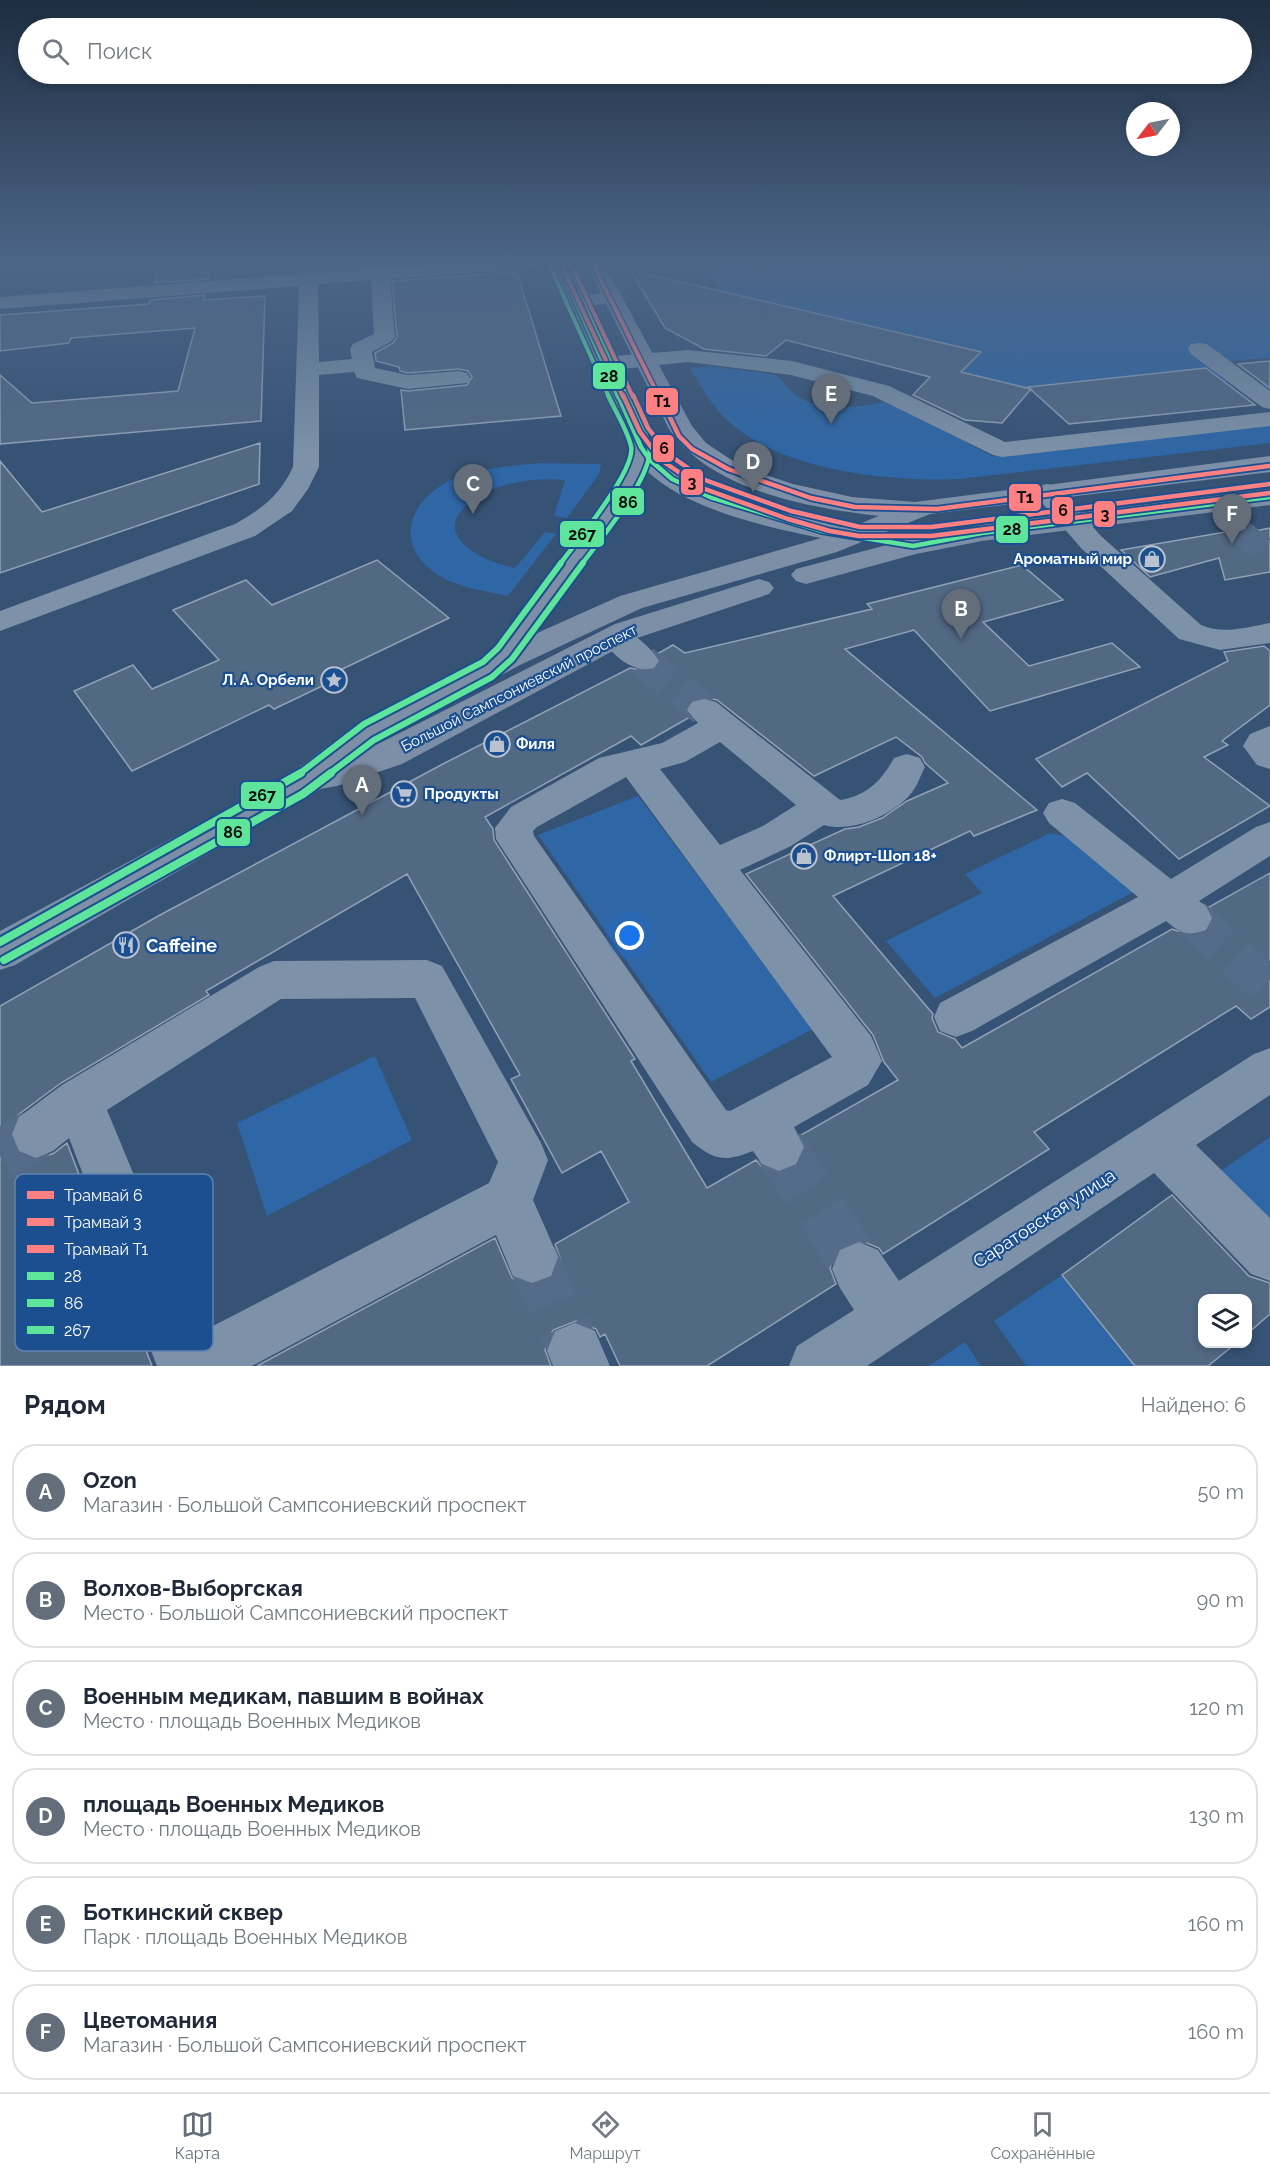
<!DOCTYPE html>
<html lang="ru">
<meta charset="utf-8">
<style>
body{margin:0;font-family:Raleway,sans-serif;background:#f6f6f7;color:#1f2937}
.controls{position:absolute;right:18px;bottom:18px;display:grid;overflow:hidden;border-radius:12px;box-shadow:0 3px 9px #0003}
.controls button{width:54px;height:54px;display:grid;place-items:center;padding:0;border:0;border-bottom:2px solid #e0e1e3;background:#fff;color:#1f2937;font:30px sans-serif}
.compass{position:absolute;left:1126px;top:102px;width:54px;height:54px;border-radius:50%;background:#fff;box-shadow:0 3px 9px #0003;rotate:238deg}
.you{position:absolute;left:630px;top:936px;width:21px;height:21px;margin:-15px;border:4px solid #fff;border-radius:50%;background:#1a73e8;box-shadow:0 0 0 9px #1a73e833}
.badge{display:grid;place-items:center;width:39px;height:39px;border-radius:50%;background:#646e7b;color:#fff;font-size:20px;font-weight:700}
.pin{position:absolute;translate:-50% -50px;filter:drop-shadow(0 2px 3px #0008)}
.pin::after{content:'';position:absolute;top:32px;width:21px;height:18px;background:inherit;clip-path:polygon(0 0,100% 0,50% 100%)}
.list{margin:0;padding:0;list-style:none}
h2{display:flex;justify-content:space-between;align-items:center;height:78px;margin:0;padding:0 24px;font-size:26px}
h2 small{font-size:20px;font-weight:400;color:#747a83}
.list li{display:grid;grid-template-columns:39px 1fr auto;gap:18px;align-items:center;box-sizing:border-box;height:96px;margin:0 12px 12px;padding:0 12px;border:2px solid #e0e1e3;border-radius:24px}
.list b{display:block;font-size:22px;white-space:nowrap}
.list p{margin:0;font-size:20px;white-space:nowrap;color:#747a83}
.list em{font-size:20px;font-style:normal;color:#747a83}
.icon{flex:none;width:33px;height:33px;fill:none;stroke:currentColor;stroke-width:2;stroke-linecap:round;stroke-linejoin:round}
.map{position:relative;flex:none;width:1270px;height:1366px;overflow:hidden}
.search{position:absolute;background:#fff;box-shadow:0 3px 9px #0003;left:18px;right:18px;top:18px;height:66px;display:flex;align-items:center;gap:15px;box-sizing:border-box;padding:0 21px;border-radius:33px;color:#747a83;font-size:22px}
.sheet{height:726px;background:#fff}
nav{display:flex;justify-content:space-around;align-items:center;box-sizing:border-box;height:84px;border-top:2px solid #e0e1e3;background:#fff;font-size:16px;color:#747a83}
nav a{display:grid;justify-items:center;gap:3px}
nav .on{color:#646e7b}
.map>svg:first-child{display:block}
.green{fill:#2f66a5}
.building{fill:#526984;stroke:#92a2b6;stroke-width:1.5;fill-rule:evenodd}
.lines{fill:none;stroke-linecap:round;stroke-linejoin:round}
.minor-tunnel-far3{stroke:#546c89;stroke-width:26;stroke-dasharray:26 13;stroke-linecap:butt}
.minor-tunnel-far2{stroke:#546c89;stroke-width:32;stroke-dasharray:32 16;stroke-linecap:butt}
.minor-tunnel-far1{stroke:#546c89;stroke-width:40;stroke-dasharray:40 20;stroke-linecap:butt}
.minor-tunnel{stroke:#546c89;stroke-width:51;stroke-dasharray:51 26;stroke-linecap:butt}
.minor{fill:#7d92a8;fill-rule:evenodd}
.major{fill:#7d8ea7;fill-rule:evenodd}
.bus-1-far1-casing{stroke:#1b4f8f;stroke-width:7}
.bus-1-casing{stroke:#1b4f8f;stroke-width:8}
.bus-2-far3-casing{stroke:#1b4f8f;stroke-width:7}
.bus-2-far2-casing{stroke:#1b4f8f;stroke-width:8}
.bus-2-far1-casing{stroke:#1b4f8f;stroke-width:10}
.bus-2-casing{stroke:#1b4f8f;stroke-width:12}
.bus-3-far3-casing{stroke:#1b4f8f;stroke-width:7}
.bus-3-far2-casing{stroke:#1b4f8f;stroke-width:8}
.bus-3-far1-casing{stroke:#1b4f8f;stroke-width:10}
.bus-3-casing{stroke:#1b4f8f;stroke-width:12}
.bus-1-far1{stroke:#5ee59b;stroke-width:4}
.bus-1{stroke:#5ee59b;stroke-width:4.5}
.bus-2-far3{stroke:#5ee59b;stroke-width:4}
.bus-2-far2{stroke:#5ee59b;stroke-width:4.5}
.bus-2-far1{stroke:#5ee59b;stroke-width:6}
.bus-2{stroke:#5ee59b;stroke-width:8}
.bus-3-far3{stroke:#5ee59b;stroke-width:4}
.bus-3-far2{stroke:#5ee59b;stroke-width:4.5}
.bus-3-far1{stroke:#5ee59b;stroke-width:6}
.bus-3{stroke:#5ee59b;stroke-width:8}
.tram-1-far1-casing{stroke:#1b4f8f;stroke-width:7}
.tram-1-casing{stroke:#1b4f8f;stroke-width:8}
.tram-2-far1-casing{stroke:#1b4f8f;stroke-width:7}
.tram-2-casing{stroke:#1b4f8f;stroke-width:8}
.tram-3-far1-casing{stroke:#1b4f8f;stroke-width:7}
.tram-3-casing{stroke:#1b4f8f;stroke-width:8}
.tram-1-far1{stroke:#ff8082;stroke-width:4}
.tram-1{stroke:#ff8082;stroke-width:4.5}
.tram-2-far1{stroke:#ff8082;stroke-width:4}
.tram-2{stroke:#ff8082;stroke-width:4.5}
.tram-3-far1{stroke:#ff8082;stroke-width:4}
.tram-3{stroke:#ff8082;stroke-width:4.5}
.labels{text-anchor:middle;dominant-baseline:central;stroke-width:4.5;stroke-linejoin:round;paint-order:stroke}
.poi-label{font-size:15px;font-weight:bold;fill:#fff;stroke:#1b4f8f;text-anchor:start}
.street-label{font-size:15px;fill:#fff;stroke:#1b4f8f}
.near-poi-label{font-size:18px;font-weight:bold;fill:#fff;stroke:#1b4f8f;text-anchor:start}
.near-street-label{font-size:18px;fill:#fff;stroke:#1b4f8f}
.key{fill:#1b4f8f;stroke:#5f84b1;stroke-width:1.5}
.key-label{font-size:16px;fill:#fff}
.line-badge{stroke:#1b4f8f;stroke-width:2}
.pale-badge-label{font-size:16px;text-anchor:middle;font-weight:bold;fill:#111}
</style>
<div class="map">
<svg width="1270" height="1366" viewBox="0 0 1270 1366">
<rect width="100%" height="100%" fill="#365274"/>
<path class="green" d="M701 262H1270V358L1226 361 1258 385 1270 384V403L1236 381 1207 384 1188 370 1022 387 961 372 980 352 785 306 775 313 738 315Z
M711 366C722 368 770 373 777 376 784 381 789 391 797 396 823 413 860 407 889 401L992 456 1270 425V443L960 479C889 482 781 471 727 420 711 405 701 386 690 368Z
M540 463 601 464 599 474 567 518 554 516 565 480C537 477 503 482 479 496 423 530 477 561 515 568L545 532 556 534 508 596C486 591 458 588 438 575 394 547 407 502 449 481 477 468 510 466 540 463Z
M638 796 813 1029 711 1082 538 835Z
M1050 833 1074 838 1137 890 935 998 886 941 982 893 965 874Z
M375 1056 412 1140 267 1216 237 1123Z
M1270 1137V1233L1213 1176Z
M1062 1275 1135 1366H1026L994 1321Z
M965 1342 981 1366H929Z"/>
<path class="building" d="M161 262H212L209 279 155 283Z
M354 262H424L354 268Z
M630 270 981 352 961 372 1031 389 1002 423 965 420 913 395 930 377 786 340 766 356 704 349 665 328Z
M517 272 561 416 405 430 401 390 408 391 467 385 472 377 468 371 459 369 408 373 400 371 399 367 376 361 375 353 393 343 397 337 392 281Z
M205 295 204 300 265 296 261 421 0 444V375L32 403 178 391 195 328 71 338 69 343 0 351V315L149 304 150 300Z
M1270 361V388L1238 364Z
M1206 368 1255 405 1069 424 1028 387Z
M260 443 259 484 0 573V461L42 512Z
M1254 527 1255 531 1270 528V572L1225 580 1219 558 1150 577 1121 550Z
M377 560 449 618 336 672 341 677 274 709 269 705 132 771 74 691 133 665 152 689 219 660 173 610 246 580 272 605Z
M1022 565 1063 600 983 622 1029 666 1112 643 1140 667 990 711 914 630 845 649 1037 810 974 836 970 831 833 896 933 1014 932 1018 938 1032 955 1039 962 1048 1172 929 1189 935 1207 932 1214 919 1209 907 1270 873V1007L1251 1019 1236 1006 1034 1132 1049 1149 883 1254 879 1248 860 1240 839 1248 830 1268 836 1284 707 1366H620L605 1334 600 1337 596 1329 576 1321 553 1330 545 1350 551 1366H257L495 1238 512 1278 531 1285 552 1278 560 1258 555 1244 629 1202 601 1151 562 1173 511 1079 520 1075 407 874 206 991 209 995 61 1083 18 1115 10 1135 18 1153 37 1160 54 1153 67 1143 152 1366H0V1006L160 915 443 764 630 668 646 671 654 670 661 661 657 654 673 645 685 653 872 609 867 604ZM703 697 717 700 814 776 896 737 922 757 925 763 948 783 907 801 882 818 859 827 845 829 746 874 873 1035 884 1062 898 1080 801 1135 806 1148 797 1166 778 1173 761 1166 756 1160 707 1188 631 1061 635 1059 494 840 493 829 485 817 631 736 641 745 690 717 685 710 690 701Z
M1264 646 1270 651V705L1222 741 1228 745 1204 757 1270 806 1179 859 1087 773 1062 787 1036 759 1228 661 1224 652Z
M1172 1195 1249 1276 1270 1283V1314L1248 1333V1299H1203V1344H1235L1208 1366H1135L1062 1275Z"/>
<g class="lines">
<path class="minor-tunnel-far3" d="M1242 533 1270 556"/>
<path class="minor-tunnel-far2" d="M643 661 704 710"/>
<path class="minor-tunnel-far1" d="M1191 918 1270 988"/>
<path class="minor-tunnel" d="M779 1147 859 1269
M0 1156 36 1134
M532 1257 575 1351"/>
<path class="minor" d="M457 262H542L539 266 533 268 390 279 395 337 392 341 372 352 375 368 408 375 459 371 467 373 470 378 467 383 408 389 357 378 354 372 319 375V467L308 489 292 511 255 536 0 631V611L235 524C262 509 280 495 293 467L299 286 0 309V297ZM371 280 374 334 353 344 350 349 352 359 319 362 318 284Z
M613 292 620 294 623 298 620 302 575 308 568 306 565 302 568 298Z
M1199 343 1207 344 1270 391V409L1262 407 1191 354 1188 349 1191 344Z
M688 350 792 361 889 386 1005 442 1270 412V426L1002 457 993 455 873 396 791 375 688 362 603 371 595 369 592 364 595 359 603 357Z
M1047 484 1056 486 1101 536 1201 625C1224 635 1247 627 1270 623V643L1220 650 1179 639 1081 548 1038 498 1034 492 1038 486Z
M616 627C633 632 650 646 659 661L654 668C632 674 613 655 600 637L605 630Z
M704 699 716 702 840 800C867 796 882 780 894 758L907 754 920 758 925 767C920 776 917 788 909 796 890 816 852 833 824 825L791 846 740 870 871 1036 882 1061 868 1085 794 1127 804 1147 796 1164 779 1171 762 1164 753 1151C725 1162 716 1161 692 1142L496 839 495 828 511 807 599 758 662 743 698 723 687 710 692 702ZM720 742 796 805 763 826 720 845 660 769 685 762ZM626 777 832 1057 730 1111 726 1110 534 836 533 831 537 827Z
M1270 726V769L1257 765 1243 746 1250 734Z
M1062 799 1075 803 1171 879 1256 827 1270 822V856L1199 901 1206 906 1212 918 1206 930C1187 936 1181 934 1166 921L972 1031 956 1037 940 1031 934 1017 940 1003 1138 897 1049 823 1043 813 1049 803Z
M427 960 442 966 541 1143 548 1160 533 1200 558 1257 551 1276 532 1283 513 1276 496 1235 252 1366H157L69 1138 53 1151 36 1158 19 1151 12 1134 19 1117 62 1085 259 967 274 961ZM415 998 498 1162 489 1183 209 1328 196 1325 107 1110 281 999Z
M1270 1048V1095L1196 1145 1270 1218V1281L1251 1274 1154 1173 867 1366H789L797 1346 854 1310 840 1288 832 1269 840 1250 859 1242 878 1250 899 1281 1254 1054Z
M575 1323 595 1331 610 1366H553L547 1351 555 1331Z"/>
<path class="major" d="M549 262H567L647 435C676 488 758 508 813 520 824 522 838 528 849 527 858 526 870 519 879 516 809 508 712 491 669 429L585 262H603L692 426 706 443 730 459 760 473 793 484 852 497 915 502 1270 456V472L930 514 837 552 642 608 520 665 381 740 372 747 615 624 759 579 769 582 774 588 769 594 637 638 402 764 337 786 320 789 15 965 0 970V931L286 777 357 724 486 657 608 495 625 467 629 446ZM648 472C689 510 767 527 821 538L620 596 535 634 628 504Z
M1270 489V505L982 541 916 554 806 584 796 581 791 575 796 569 913 538 982 525Z"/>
<g class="bus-1-far1-casing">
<path id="bus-1-far1" d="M558 262 618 397"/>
</g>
<g class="bus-1-casing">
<path id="bus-1" d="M618 395 641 447 650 460 672 479 710 497 822 531 913 546 982 533 1270 497"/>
</g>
<g class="bus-2-far3-casing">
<path id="bus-2-far3" d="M568 262 627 397"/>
</g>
<g class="bus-2-far2-casing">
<path id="bus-2-far2" d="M582 564C599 541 656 473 649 446 645 429 634 412 627 395"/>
</g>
<g class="bus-2-far1-casing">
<path id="bus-2-far1" d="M329 774 374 740 492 677 512 659 583 563"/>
</g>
<g class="bus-2-casing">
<path id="bus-2" d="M4 960 303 794 331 773"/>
</g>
<g class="bus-3-far3-casing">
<path id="bus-3-far3" d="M550 266 609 397"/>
</g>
<g class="bus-3-far2-casing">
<path id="bus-3-far2" d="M560 564C575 544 637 469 631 446 627 429 615 411 608 395"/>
</g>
<g class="bus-3-far1-casing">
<path id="bus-3-far1" d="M299 774 364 724 483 662 498 648 561 563"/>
</g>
<g class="bus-3-casing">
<path id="bus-3" d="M0 942 301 773"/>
</g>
<use href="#bus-1-far1" class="bus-1-far1"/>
<use href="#bus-1" class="bus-1"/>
<use href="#bus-2-far3" class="bus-2-far3"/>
<use href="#bus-2-far2" class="bus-2-far2"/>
<use href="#bus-2-far1" class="bus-2-far1"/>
<use href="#bus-2" class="bus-2"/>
<use href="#bus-3-far3" class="bus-3-far3"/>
<use href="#bus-3-far2" class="bus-3-far2"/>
<use href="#bus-3-far1" class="bus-3-far1"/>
<use href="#bus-3" class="bus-3"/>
<g class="tram-1-far1-casing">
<path id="tram-1-far1" d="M570 262 633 397"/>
</g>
<g class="tram-1-casing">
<path id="tram-1" d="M633 395 648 428 668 454 705 480 791 511 860 527H931L1270 484"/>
</g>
<g class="tram-2-far1-casing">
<path id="tram-2-far1" d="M562 266 623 397"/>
</g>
<g class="tram-2-casing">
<path id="tram-2" d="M623 395 640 432 661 460 702 488 788 519 830 531 859 536H931L1270 493"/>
</g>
<g class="tram-3-far1-casing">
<path id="tram-3-far1" d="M592 262 659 397"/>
</g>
<g class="tram-3-casing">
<path id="tram-3" d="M659 395 679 436 692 449 728 469 811 498 855 507 937 509 1269 466"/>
</g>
<use href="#tram-1-far1" class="tram-1-far1"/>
<use href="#tram-1" class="tram-1"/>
<use href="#tram-2-far1" class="tram-2-far1"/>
<use href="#tram-2" class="tram-2"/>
<use href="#tram-3-far1" class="tram-3-far1"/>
<use href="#tram-3" class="tram-3"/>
</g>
<linearGradient id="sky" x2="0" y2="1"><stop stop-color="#1e2d40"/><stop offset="0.58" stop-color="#4c6688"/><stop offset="1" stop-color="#4c6688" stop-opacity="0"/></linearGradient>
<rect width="1270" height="454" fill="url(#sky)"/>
<defs>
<g id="shop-ring" transform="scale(1.35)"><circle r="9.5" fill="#1b4f8f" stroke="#b9c2ce" stroke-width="1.5"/><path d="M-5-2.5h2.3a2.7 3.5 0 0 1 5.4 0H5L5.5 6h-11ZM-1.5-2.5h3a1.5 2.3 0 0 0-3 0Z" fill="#b9c2ce"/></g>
<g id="sight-ring" transform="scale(1.35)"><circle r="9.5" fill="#1b4f8f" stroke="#b9c2ce" stroke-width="1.5"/><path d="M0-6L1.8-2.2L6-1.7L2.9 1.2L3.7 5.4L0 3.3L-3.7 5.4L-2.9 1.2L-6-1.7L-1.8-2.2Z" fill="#b9c2ce"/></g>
<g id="supermarket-ring" transform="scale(1.35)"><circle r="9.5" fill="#1b4f8f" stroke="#b9c2ce" stroke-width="1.5"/><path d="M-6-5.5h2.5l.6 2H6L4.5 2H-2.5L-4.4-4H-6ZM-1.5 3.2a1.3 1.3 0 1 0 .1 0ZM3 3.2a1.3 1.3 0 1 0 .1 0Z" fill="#b9c2ce"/></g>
<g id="restaurant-ring" transform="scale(1.35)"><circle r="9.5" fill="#1b4f8f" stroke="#b9c2ce" stroke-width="1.5"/><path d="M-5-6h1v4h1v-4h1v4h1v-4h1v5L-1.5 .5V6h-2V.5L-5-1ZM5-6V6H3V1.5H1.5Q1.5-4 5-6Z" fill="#b9c2ce"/></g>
</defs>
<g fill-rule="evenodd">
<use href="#shop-ring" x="1152" y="559"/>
<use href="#sight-ring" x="334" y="680"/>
<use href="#shop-ring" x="497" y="744"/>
<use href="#supermarket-ring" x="404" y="794"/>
<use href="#shop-ring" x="804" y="856"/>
<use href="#restaurant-ring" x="126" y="945"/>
</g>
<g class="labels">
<g class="poi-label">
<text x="1132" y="559" text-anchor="end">Ароматный мир</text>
<text x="314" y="680" text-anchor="end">Л. А. Орбели</text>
<text x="516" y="744">Филя</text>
<text x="424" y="794">Продукты</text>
<text x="824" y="856">Флирт-Шоп 18+</text>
</g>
<g class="street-label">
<text transform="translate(519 688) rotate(-27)">Большой Сампсониевский проспект</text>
</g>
<g class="near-poi-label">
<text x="146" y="945">Caffeine</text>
</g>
<g class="near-street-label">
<text transform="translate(1044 1218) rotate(-33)">Саратовская улица</text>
</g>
</g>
<rect x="15" y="1174" width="198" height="177" rx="9" class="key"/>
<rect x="27" y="1191" width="27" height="8" fill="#ff8082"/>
<rect x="27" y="1218" width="27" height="8" fill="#ff8082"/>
<rect x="27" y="1245" width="27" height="8" fill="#ff8082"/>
<rect x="27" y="1272" width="27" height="8" fill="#5ee59b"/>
<rect x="27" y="1299" width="27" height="8" fill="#5ee59b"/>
<rect x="27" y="1326" width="27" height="8" fill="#5ee59b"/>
<g class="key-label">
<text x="64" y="1201">Трамвай 6</text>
<text x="64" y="1228">Трамвай 3</text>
<text x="64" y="1255">Трамвай Т1</text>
<text x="64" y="1282">28</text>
<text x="64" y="1309">86</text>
<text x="64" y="1336">267</text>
</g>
<g class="line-badge">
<rect x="592" y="362" width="34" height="28" rx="6" fill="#5ee59b"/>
<rect x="645" y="387" width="34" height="29" rx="6" fill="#ff8082"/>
<rect x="652" y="434" width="23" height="29" rx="6" fill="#ff8082"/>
<rect x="680" y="468" width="24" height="28" rx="6" fill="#ff8082"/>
<rect x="1008" y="483" width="34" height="29" rx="6" fill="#ff8082"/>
<rect x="611" y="487" width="34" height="29" rx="6" fill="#5ee59b"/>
<rect x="1051" y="496" width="23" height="29" rx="6" fill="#ff8082"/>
<rect x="1093" y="500" width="23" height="28" rx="6" fill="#ff8082"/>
<rect x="995" y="515" width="34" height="29" rx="6" fill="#5ee59b"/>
<rect x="559" y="520" width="46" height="28" rx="6" fill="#5ee59b"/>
<rect x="240" y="781" width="45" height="29" rx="6" fill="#5ee59b"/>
<rect x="216" y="818" width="35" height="29" rx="6" fill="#5ee59b"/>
</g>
<g class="pale-badge-label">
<text x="609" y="382">28</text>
<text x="662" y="407">Т1</text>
<text x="664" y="454">6</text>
<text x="692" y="488">3</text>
<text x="1025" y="503">Т1</text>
<text x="628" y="508">86</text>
<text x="1063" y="516">6</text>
<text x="1105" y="520">3</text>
<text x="1012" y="535">28</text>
<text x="582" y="540">267</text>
<text x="262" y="801">267</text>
<text x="233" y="838">86</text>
</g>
</svg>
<div class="controls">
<button><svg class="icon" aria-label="layers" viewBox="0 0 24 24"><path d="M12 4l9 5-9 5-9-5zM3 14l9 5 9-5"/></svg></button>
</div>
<svg class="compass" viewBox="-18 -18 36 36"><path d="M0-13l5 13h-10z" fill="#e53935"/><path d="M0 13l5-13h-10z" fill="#747a83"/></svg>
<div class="you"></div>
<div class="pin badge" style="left:362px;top:815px">A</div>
<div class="pin badge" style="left:961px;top:639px">B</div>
<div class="pin badge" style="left:473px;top:514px">C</div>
<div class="pin badge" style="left:753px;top:492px">D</div>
<div class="pin badge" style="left:831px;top:424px">E</div>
<div class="pin badge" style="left:1232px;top:544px">F</div>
<div class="search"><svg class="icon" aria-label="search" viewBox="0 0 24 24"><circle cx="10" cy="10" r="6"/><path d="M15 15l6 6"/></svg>Поиск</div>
</div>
<section class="sheet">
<h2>Рядом<small>Найдено: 6</small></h2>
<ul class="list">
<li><span class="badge">A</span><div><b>Ozon</b><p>Магазин · Большой Сампсониевский проспект</p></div><em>50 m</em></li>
<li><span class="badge">B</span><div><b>Волхов-Выборгская</b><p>Место · Большой Сампсониевский проспект</p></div><em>90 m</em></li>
<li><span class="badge">C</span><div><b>Военным медикам, павшим в войнах</b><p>Место · площадь Военных Медиков</p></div><em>120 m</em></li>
<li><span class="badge">D</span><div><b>площадь Военных Медиков</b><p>Место · площадь Военных Медиков</p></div><em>130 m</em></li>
<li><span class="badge">E</span><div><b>Боткинский сквер</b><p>Парк · площадь Военных Медиков</p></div><em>160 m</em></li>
<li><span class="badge">F</span><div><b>Цветомания</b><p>Магазин · Большой Сампсониевский проспект</p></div><em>160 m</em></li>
</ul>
</section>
<nav>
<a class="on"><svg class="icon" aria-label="map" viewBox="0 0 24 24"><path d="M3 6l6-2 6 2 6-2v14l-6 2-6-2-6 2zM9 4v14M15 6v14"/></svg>Карта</a>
<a><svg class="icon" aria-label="directions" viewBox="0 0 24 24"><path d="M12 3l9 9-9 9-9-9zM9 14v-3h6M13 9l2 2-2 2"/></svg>Маршрут</a>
<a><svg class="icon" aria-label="saved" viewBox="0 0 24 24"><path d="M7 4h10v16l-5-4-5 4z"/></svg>Сохранённые</a>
</nav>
